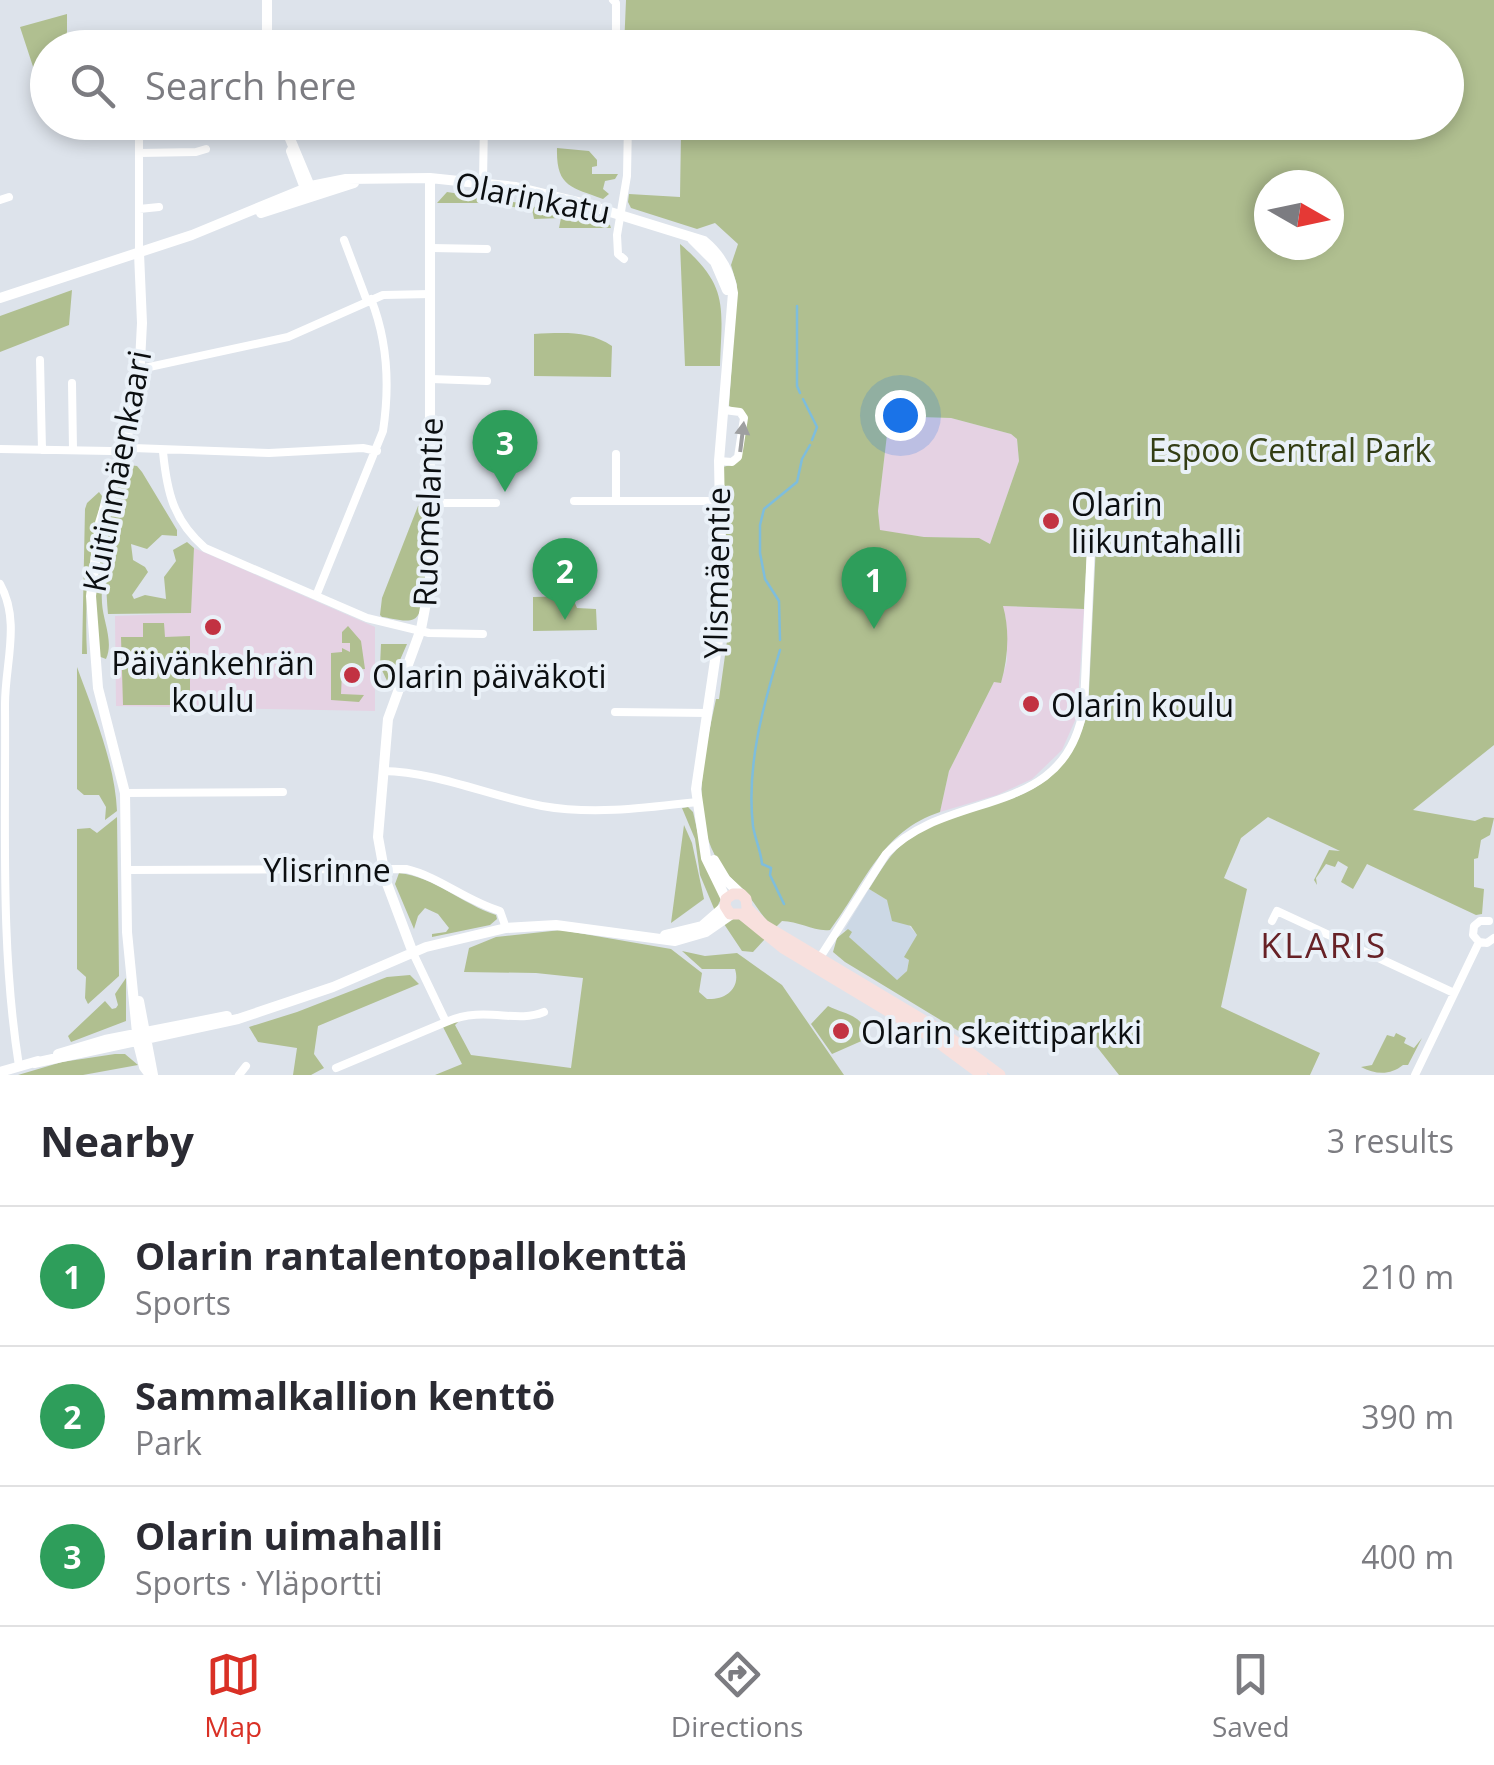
<!DOCTYPE html>
<meta charset="utf-8">
<style>
body{margin:0;font-family:"Open Sans",sans-serif;background:#f2f2f3;color:#2b2b33}
.compass{position:absolute;left:1254px;top:170px;width:90px;height:90px;border-radius:50%;background:#fff;box-shadow:0 5px 15px #0003;rotate:99deg}
.you{position:absolute;left:900px;top:415px;width:35px;height:35px;margin:-25px;border:8px solid #fff;border-radius:50%;background:#1a73e8;box-shadow:0 0 0 15px #1a73e833}
.badge{display:grid;place-items:center;width:65px;height:65px;border-radius:50%;background:#d93025;color:#fff;font-size:32px;font-weight:700}
.pin{position:absolute;translate:-50% -82px;filter:drop-shadow(0 2px 5px #0008)}
.pin::after{content:'';position:absolute;top:52px;width:35px;height:30px;background:inherit;clip-path:polygon(0 0,100% 0,50% 100%)}
.list{margin:0;padding:0;list-style:none}
h2{display:flex;justify-content:space-between;align-items:center;height:130px;margin:0;padding:0 40px;font-size:42px}
h2 small{font-size:32px;font-weight:400;color:#7c7c81}
.list li{display:grid;grid-template-columns:65px 1fr auto;gap:30px;align-items:center;box-sizing:border-box;height:140px;padding:0 40px;border-top:2px solid #e1e1e2}
.list b{display:block;font-size:38px;white-space:nowrap}
.list p{margin:0;font-size:32px;white-space:nowrap;color:#7c7c81}
.list em{font-size:32px;font-style:normal;color:#7c7c81}
.icon{flex:none;width:55px;height:55px;fill:none;stroke:currentColor;stroke-width:2;stroke-linecap:round;stroke-linejoin:round}
.map{position:relative;flex:none;width:1494px;height:1075px;overflow:hidden}
.search{position:absolute;background:#fff;box-shadow:0 5px 15px #0003;left:30px;right:30px;top:30px;height:110px;display:flex;align-items:center;gap:25px;box-sizing:border-box;padding:0 35px;border-radius:55px;color:#7c7c81;font-size:38px}
.sheet{height:550px;background:#fff}
nav{display:flex;justify-content:space-around;align-items:center;box-sizing:border-box;height:140px;border-top:2px solid #e1e1e2;background:#fff;font-size:28px;color:#7c7c81}
nav a{display:grid;justify-items:center;gap:5px}
nav .on{color:#d93025}
.map>svg:first-child{display:block}
.built{fill:#ccd8e5}
.education{fill:#e5d2e3}
.green{fill:#b0bf90;fill-rule:evenodd}
.lines{fill:none;stroke-linecap:round;stroke-linejoin:round}
.stream{stroke:#7ebddc;stroke-width:2.5}
.street{stroke:#fff;stroke-width:8}
.secondary{stroke:#fff;stroke-width:10}
.primary{stroke:#f8e0dd;stroke-width:11}
.oneway{fill:#9e9fa0}
.poi-dot{fill:#c23242;stroke:#eaf1f8;stroke-width:4}
.labels{text-anchor:middle;dominant-baseline:central;stroke-width:8;stroke-linejoin:round;paint-order:stroke}
.street-label{font-size:32px;fill:#0c0f11;stroke:#eaf1f8}
.park-label{font-size:32px;fill:#333e14;stroke:#eaf1f8}
.poi-label{font-size:32px;fill:#0c0f11;stroke:#eaf1f8;text-anchor:start}
.neighbourhood-label{font-size:35px;letter-spacing:2.5px;fill:#672126;stroke:#eaf1f8}
</style>
<div class="map">
<svg width="1494" height="1075" viewBox="0 0 1494 1075">
<rect width="100%" height="100%" fill="#dde3eb"/>
<path class="built" d="M869 889 887 900 917 935 905 957 909 960 907 971 896 981 849 937 851 932 844 930Z"/>
<path class="education" d="M919 417 951 418 1011 434 1017 439 1019 461 990 544 979 538 924 537 880 531 878 511 887 435 907 419Z
M194 548 375 627V711L116 706 115 616 190 613Z
M1002 606 1084 609 1077 716 1062 750 1032 779 997 795 940 812 949 771 994 682H1001L1007 661 1006 619Z"/>
<path class="green" d="M626 0H1494V745L1413 810 1475 821 1484 817 1494 818 1490 835 1481 840 1478 858 1474 859V887L1484 889 1482 914 1476 915 1367 864 1353 889 1341 882 1348 867 1338 861 1335 867 1326 864 1316 878 1317 885 1314 880 1329 850 1340 851 1268 817 1241 838 1224 878 1247 889 1221 1007 1320 1053 1310 1075H1119L1086 1033C1051 1029 997 1013 967 1036L845 962 833 952 837 938 848 929 852 932 849 937 897 980 907 971 909 960 904 957 917 935 911 926 892 921 887 900 869 889C880 872 891 851 908 840 981 789 1056 821 1088 712L1096 544 1088 535 1084 609 1003 606C1010 631 1008 658 1001 683L994 682 949 771 940 812C881 831 865 884 830 930 814 932 799 921 782 921L775 928C764 919 759 910 751 899 741 887 729 878 720 864 688 815 705 752 716 699H719L731 612 722 473 723 467 734 464 746 415 729 406 737 285 731 265 738 244 715 223 697 229 631 208 628 202 629 194 680 197 681 133H701L702 123 1446 122V48H624ZM1269 185H1329V245H1269ZM919 417 951 418 1011 434 1017 439 1019 461 990 544 979 538 924 537 880 530 878 511 887 435 907 419Z
M67 14V47L48 48 47 93 42 94 20 27Z
M557 148 589 151 597 160V166L592 167V174H618L615 179 605 181 603 189 609 194 603 199C571 187 556 187 557 148Z
M447 192 527 204V209L486 203H437Z
M538 204 561 209 563 215 565 212 610 225 611 228H559L561 218 534 219 532 209Z
M680 244C729 286 722 306 720 366H685Z
M72 290 69 325 0 352V316Z
M534 334C562 333 588 330 612 346L611 377 534 376Z
M129 465 137 466 142 472 177 530V536L162 535 147 549 131 544 133 560 145 567 148 572 132 595 134 599 145 595 166 599 164 577 176 561 173 550 187 542 194 548 191 613 108 614C104 573 105 500 129 465Z
M99 492 102 496C90 549 84 598 87 654H82L85 509 87 503Z
M422 505C425 521 433 608 414 619 406 623 391 618 382 617L380 615 382 598 418 506Z
M100 545 104 552C103 569 101 586 102 603 103 621 114 642 106 659L98 656 95 593Z
M572 596 577 608 596 609 597 630 533 631V597Z
M143 623H164L165 637 190 636V705H123L121 637H143Z
M348 626 361 641 365 669 342 671 341 694 364 695 359 702 331 700V653L342 652V648L350 652V643H342V632Z
M381 644H407L389 685 380 666Z
M77 667C93 711 115 763 117 811L105 820 106 807 99 795H84L77 789Z
M688 807 693 812 704 860 721 899 715 911 700 875 695 839 682 808Z
M117 817 119 976 88 1004 85 998 86 977 77 969V829L90 828 97 833Z
M684 825 692 843 704 899 671 923Z
M399 873C435 877 462 904 496 915L497 919 490 925 432 937V934L446 932 449 928 438 914 425 908 418 916 414 929 395 884Z
M730 919H739L765 939 753 952 742 951 724 924Z
M561 930 671 949 702 973 699 992 707 999C725 1000 741 989 735 969H702L682 951 705 956 737 953 782 985 844 1075H435L462 1064 443 1027 460 1020 455 1025 471 1055 571 1068 583 978 536 973 464 972 469 948 496 937Z
M410 975 419 984 318 1026 314 1054 324 1068 311 1075H293L297 1048 258 1042 249 1027 297 1012 387 977Z
M126 978V1021L71 1042 68 1036 105 1001 112 1009 116 1008 118 1005 115 994Z
M828 1006C846 1015 866 1015 866 1039L832 1054 811 1024Z
M1396 1033 1406 1038 1404 1043 1414 1048 1422 1038 1408 1065H1403C1391 1075 1376 1075 1361 1067L1372 1065 1387 1035 1394 1037Z
M115 1054H125L138 1065 83 1075H18L62 1062Z"/>
<g class="lines">
<path class="stream" d="M797 306V386L800 393
M803 399 817 427 812 440
M780 640 779 601 765 579 760 553V525L764 509 797 482 802 459 810 445
M780 650C763 706 746 767 753 826 755 839 761 851 762 864L771 868 770 875 784 904"/>
<path class="street" d="M613 0 616 3V48
M484 48V39
M139 122V253
M139 153 196 152 206 149
M483 182 484 122
M0 200 9 197
M139 209 159 207
M344 240 367 301
M431 248 487 249
M624 259 618 254 617 235 627 176 628 122
M40 360 42 450
M140 369 288 337 383 295 431 294
M431 379 487 381
M72 383 73 450
M0 449 111 451 133 448 269 453 363 448 377 451
M163 452C167 492 173 520 205 548L367 618 429 633 483 634
M616 454V501
M719 461 732 462 738 457 744 418 740 412 724 410
M574 501H718
M430 503H496
M0 584C21 621 5 664 5 704 6 825 0 947 19 1066
M316 596 383 431C390 385 388 342 371 299
M615 712 708 713
M383 771C437 772 489 796 542 806 593 815 645 808 697 802
M125 793 283 792
M127 870 406 869C440 877 466 901 500 911L506 928
M1272 921 1277 911 1454 993
M1479 942 1473 935 1474 926 1480 921H1489
M1479 942 1487 943 1494 938
M413 953 446 1022C485 1005 515 1024 544 1012
M819 959 886 854C949 787 1067 822 1084 705L1091 545
M336 1068 446 1022
M239 1075 246 1066
M1415 1075 1479 942"/>
<path class="secondary" d="M267 0V48
M283 122 311 189
M291 151 306 191
M261 213 354 183
M692 239 715 262 727 290
M139 253 142 323 139 381 128 432 100 523 91 596 98 688 125 793 127 932 138 1043 144 1067 150 1075
M0 298 192 235 311 186 346 179 430 178 516 187 578 202 704 241C721 255 730 271 733 293L719 461 722 613 696 789 706 858 726 899
M714 860 726 880 741 894
M665 935 702 926 725 906
M413 953 386 881 378 837 388 719 421 629 430 582V178
M139 1001 153 1075
M58 1054 105 1040 227 1016
M34 1063 238 1019 333 987 426 947 506 928 556 925 675 941 706 932 732 914
M0 1072 38 1061"/>
<path class="primary" d="M982 1075 931 1037 783 948 741 914H730L725 906 726 899 733 894H741L746 899 747 908 764 925 938 1029 1000 1075"/>
</g>
<defs><path id="oneway-solid" d="M-6-.8H1V-3.2L6.5 0L1 3.2V.8H-6Z" transform="scale(2.5)"/></defs>
<use class="oneway" href="#oneway-solid" transform="translate(742 437) rotate(-83)"/>
<g class="poi-dot">
<circle cx="1051" cy="521" r="10"/>
<circle cx="213" cy="627" r="10"/>
<circle cx="352" cy="675" r="10"/>
<circle cx="1031" cy="704" r="10"/>
<circle cx="841" cy="1031" r="10"/>
</g>
<g class="labels">
<g class="street-label">
<text transform="translate(533 197) rotate(11)">Olarinkatu</text>
<text transform="translate(116 471) rotate(-79)">Kuitinmäenkaari</text>
<text transform="translate(427 512) rotate(-88)">Ruomelantie</text>
<text transform="translate(716 573) rotate(-89)">Ylismäentie</text>
<text x="327" y="869">Ylisrinne</text>
</g>
<g class="park-label">
<text x="1290" y="449">Espoo Central Park</text>
</g>
<g class="poi-label">
<text x="1071" y="503">Olarin<tspan x="1071" dy="37">liikuntahalli</tspan></text>
<text x="213" y="662" text-anchor="middle">Päivänkehrän<tspan x="213" dy="37">koulu</tspan></text>
<text x="372" y="675">Olarin päiväkoti</text>
<text x="1051" y="704">Olarin koulu</text>
<text x="861" y="1031">Olarin skeittiparkki</text>
</g>
<g class="neighbourhood-label">
<text x="1324" y="944">KLARIS</text>
</g>
</g>
</svg>
<svg class="compass" viewBox="-18 -18 36 36"><path d="M0-13l5 13h-10z" fill="#e53935"/><path d="M0 13l5-13h-10z" fill="#7c7c81"/></svg>
<div class="you"></div>
<div class="pin badge" style="left:874px;top:629px;background:#2e9e5b">1</div>
<div class="pin badge" style="left:565px;top:620px;background:#2e9e5b">2</div>
<div class="pin badge" style="left:505px;top:492px;background:#2e9e5b">3</div>
<div class="search"><svg class="icon" aria-label="search" viewBox="0 0 24 24"><circle cx="10" cy="10" r="6"/><path d="M15 15l6 6"/></svg>Search here</div>
</div>
<section class="sheet">
<h2>Nearby<small>3 results</small></h2>
<ul class="list">
<li><span class="badge" style="background:#2e9e5b">1</span><div><b>Olarin rantalentopallokenttä</b><p>Sports</p></div><em>210 m</em></li>
<li><span class="badge" style="background:#2e9e5b">2</span><div><b>Sammalkallion kenttö</b><p>Park</p></div><em>390 m</em></li>
<li><span class="badge" style="background:#2e9e5b">3</span><div><b>Olarin uimahalli</b><p>Sports · Yläportti</p></div><em>400 m</em></li>
</ul>
</section>
<nav>
<a class="on"><svg class="icon" aria-label="map" viewBox="0 0 24 24"><path d="M3 6l6-2 6 2 6-2v14l-6 2-6-2-6 2zM9 4v14M15 6v14"/></svg>Map</a>
<a><svg class="icon" aria-label="directions" viewBox="0 0 24 24"><path d="M12 3l9 9-9 9-9-9zM9 14v-3h6M13 9l2 2-2 2"/></svg>Directions</a>
<a><svg class="icon" aria-label="saved" viewBox="0 0 24 24"><path d="M7 4h10v16l-5-4-5 4z"/></svg>Saved</a>
</nav>
